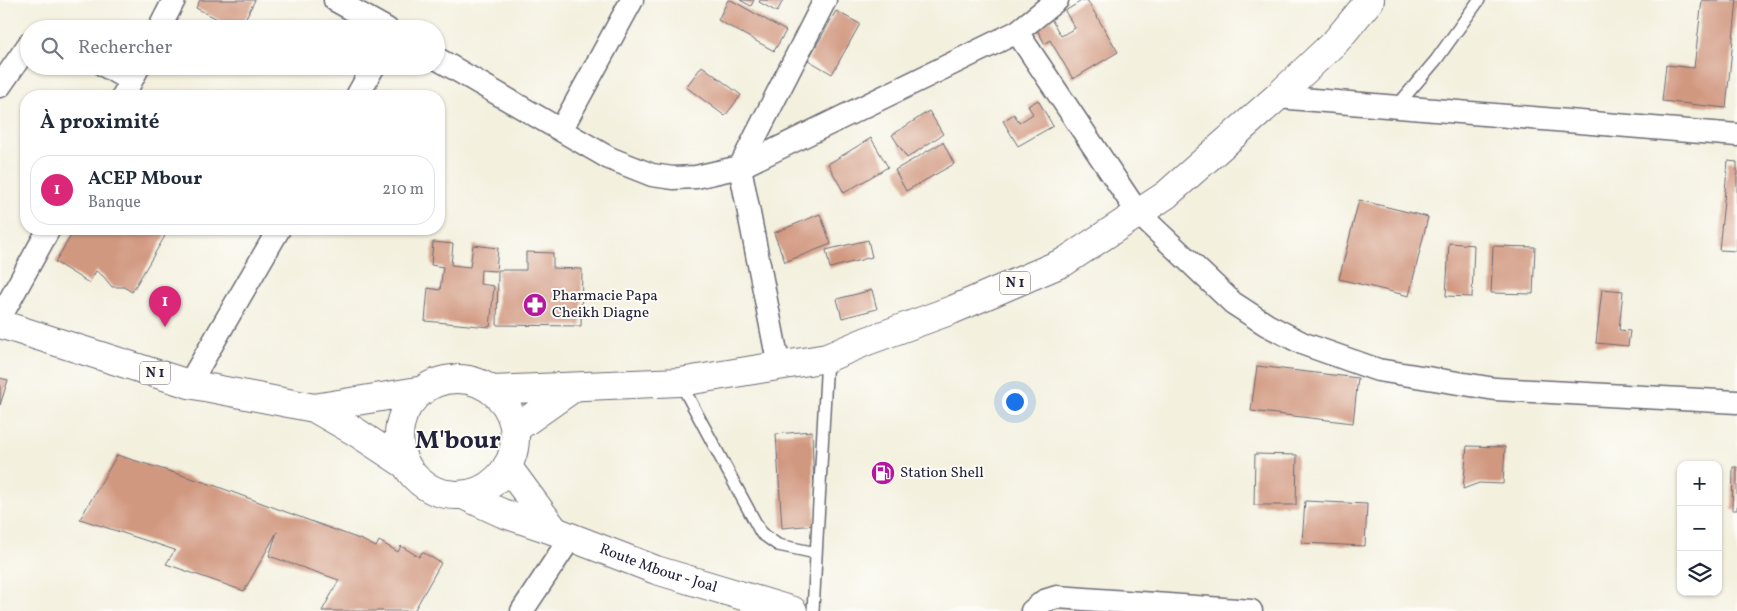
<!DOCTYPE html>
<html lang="fr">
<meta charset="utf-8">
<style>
body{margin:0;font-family:Vollkorn,serif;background:#f6f6f7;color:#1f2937}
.controls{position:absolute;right:15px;bottom:15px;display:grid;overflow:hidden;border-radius:10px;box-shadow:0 1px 4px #0004}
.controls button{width:45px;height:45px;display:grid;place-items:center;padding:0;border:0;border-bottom:1px solid #e0e1e3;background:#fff;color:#1f2937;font:25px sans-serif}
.you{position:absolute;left:1014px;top:401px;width:18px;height:18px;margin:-12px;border:4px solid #fff;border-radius:50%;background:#1a73e8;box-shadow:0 0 0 8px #1a73e833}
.badge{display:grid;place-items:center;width:32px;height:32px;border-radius:50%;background:#db2777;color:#fff;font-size:16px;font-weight:700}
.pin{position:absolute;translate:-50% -41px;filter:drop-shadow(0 1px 2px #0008)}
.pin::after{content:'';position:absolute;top:26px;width:18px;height:15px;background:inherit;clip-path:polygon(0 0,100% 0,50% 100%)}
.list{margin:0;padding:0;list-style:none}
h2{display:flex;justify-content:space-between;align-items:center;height:65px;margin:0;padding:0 20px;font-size:21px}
h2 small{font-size:16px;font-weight:400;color:#747a83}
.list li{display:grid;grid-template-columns:32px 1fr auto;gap:15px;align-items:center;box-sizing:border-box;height:70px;margin:0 10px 10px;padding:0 10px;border:1px solid #e0e1e3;border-radius:20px}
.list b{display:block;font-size:19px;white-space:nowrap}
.list p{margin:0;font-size:16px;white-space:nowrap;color:#747a83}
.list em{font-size:16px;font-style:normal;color:#747a83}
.icon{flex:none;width:28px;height:28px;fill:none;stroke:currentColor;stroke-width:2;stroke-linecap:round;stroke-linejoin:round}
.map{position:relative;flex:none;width:1737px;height:611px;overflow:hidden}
.search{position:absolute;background:#fff;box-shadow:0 1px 4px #0004;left:20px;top:20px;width:425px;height:55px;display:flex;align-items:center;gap:12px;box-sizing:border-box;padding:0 18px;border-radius:28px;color:#747a83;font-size:19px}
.panel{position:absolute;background:#fff;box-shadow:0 1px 4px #0004;left:20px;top:90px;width:425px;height:145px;border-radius:20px}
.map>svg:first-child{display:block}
.building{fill:#d19880}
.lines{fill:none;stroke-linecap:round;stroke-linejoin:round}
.lane-casing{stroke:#6b6a74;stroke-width:14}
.street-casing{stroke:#6b6a74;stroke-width:25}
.secondary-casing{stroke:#6b6a74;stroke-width:30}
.highway-casing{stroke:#6b6a74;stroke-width:30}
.lane{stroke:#fff;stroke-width:11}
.street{stroke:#fff;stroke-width:22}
.secondary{stroke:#fff;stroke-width:28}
.highway{stroke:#fff;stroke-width:28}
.labels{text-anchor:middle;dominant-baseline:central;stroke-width:4;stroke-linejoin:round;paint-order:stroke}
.shield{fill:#fdfcf7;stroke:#646373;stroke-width:1}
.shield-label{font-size:14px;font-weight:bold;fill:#22223b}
.poi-label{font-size:15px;fill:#22223b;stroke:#fdfcf7;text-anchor:start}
.street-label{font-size:15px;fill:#22223b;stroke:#fdfcf7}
.town-label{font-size:25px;font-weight:bold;fill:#22223b;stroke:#fdfcf7}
</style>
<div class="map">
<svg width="1737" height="611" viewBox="0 0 1737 611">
<rect width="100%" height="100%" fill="#fdfcf7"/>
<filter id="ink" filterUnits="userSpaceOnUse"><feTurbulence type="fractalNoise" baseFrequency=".02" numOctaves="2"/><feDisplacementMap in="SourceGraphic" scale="10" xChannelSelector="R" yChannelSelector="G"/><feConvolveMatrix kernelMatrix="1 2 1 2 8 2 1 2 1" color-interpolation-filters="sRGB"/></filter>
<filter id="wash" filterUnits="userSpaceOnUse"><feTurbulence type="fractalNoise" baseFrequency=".0096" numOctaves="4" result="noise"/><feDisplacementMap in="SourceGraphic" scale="20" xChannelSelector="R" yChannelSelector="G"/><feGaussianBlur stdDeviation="1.12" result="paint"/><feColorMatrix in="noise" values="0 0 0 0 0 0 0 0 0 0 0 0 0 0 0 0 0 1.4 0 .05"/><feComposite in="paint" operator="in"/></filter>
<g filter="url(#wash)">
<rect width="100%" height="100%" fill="#f3f0de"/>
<g id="blocks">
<path class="building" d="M200 0H255L240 29H237L196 8Z
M728 0H731L786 31 774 51 718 20Z
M740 0H754L751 6Z
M760 0H783L777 12 759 2Z
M1083 0H1087L1118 52 1073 79 1050 40 1045 44 1036 28 1051 19 1061 36 1075 28 1065 11Z
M1702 0H1737L1726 108 1662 101 1666 65 1694 68Z
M836 11 860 24 832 74 808 60Z
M702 66 741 95 725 116 686 87Z
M1038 100 1053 126 1018 146 1003 121 1014 114 1019 123 1033 114 1028 106Z
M929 111 943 134 907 158 892 135Z
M871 138 888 167 844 193 828 164Z
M943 142 954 164 906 191 895 170Z
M1728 161 1737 162V251L1719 250Z
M1359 200 1428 217 1409 296 1339 279Z
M820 214 831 244 785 262 774 233Z
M75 229H153L165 236 132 292 124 287H112L103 276 96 271 89 283 55 262Z
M868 240 872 257 830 268 826 250Z
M433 242 453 244 451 265 470 267 473 245 498 248 496 271 481 270 480 284 494 286 490 327 425 321 428 288 440 290 443 267 431 265Z
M1449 243 1474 245 1472 297 1446 296Z
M1493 246 1535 247 1533 294 1491 293Z
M526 252 553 253V268L582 269 581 326 497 325 498 270H526Z
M1602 289 1623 291 1619 330 1630 331 1628 346 1596 343Z
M872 290 877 309 842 318 837 299Z
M1257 366 1358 378 1353 423 1251 411Z
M0 378 8 380 0 405Z
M812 431 815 525 782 528 776 434Z
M1467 446 1505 447 1503 484 1479 483 1463 489Z
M1255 454 1297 455 1296 505H1254Z
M117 455 213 485 362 540 376 547 379 541 398 552 401 546 419 557 422 552 441 563 414 611H322L339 580 269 556 277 532 244 591 166 564 175 550 80 519Z
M1733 467H1737V510H1732Z
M1305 501 1367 504 1365 546 1302 543Z"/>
</g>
</g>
<g filter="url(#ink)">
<use href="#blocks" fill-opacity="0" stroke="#6b6a74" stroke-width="1"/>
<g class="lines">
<g class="lane-casing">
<path id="lane" d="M1397 106 1436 60 1479 0
M680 382 761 533 778 545 816 553
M813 611 827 358"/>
</g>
<g class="street-casing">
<path id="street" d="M335 0 387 29
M159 29 174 0
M1017 32 1138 213 1233 303 1267 325 1304 344 1378 370 1440 380 1495 389 1737 402
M436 58 609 158 652 175 673 178 696 177 740 167 1017 32 1057 0
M105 66 131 81
M0 86 29 44
M123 96 139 66
M357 96 374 66
M1277 97 1737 135
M561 130 632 0
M0 318 49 229
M779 367 740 167 825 0
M189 384 279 229
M522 611 571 537
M1032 611 1044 601 1057 597 1251 611"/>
</g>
<g class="secondary-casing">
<g id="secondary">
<path d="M507 466 555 531"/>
<path id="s1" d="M463 495 502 513 555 531 656 570 793 611"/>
</g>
</g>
<g class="highway-casing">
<path id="highway" d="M0 324 189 384 314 408 356 432 406 465
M399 437a58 58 0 1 1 116 0a58 58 0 1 1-116 0Z
M491 390 680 382 827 358 867 341 952 310 1064 262 1166 195 1277 97 1337 40 1370 0
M314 408 424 390
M515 429 573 388"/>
</g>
<use href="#lane" class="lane"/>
<use href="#street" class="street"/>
<use href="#secondary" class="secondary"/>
<use href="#highway" class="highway"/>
</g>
</g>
<defs>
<g id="pharmacy-disc" transform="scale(1.25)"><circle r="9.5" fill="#b5179e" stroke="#fdfcf7"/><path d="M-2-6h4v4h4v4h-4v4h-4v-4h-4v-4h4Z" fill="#fff"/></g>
<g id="fuel-disc" transform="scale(1.25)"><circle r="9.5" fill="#b5179e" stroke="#fdfcf7"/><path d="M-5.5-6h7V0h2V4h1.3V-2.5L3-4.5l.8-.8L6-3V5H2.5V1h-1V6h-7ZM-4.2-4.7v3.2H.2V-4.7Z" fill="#fff"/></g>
</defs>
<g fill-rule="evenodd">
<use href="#pharmacy-disc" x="535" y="305"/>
<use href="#fuel-disc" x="883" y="473"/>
</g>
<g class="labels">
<g class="shield">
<rect x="1000" y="271.5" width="30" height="23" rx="4"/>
<rect x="140" y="361.5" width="30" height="23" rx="4"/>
</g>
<g class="shield-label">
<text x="1015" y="283">N 1</text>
<text x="155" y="373">N 1</text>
</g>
<g class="poi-label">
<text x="552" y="296">Pharmacie Papa<tspan x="552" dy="17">Cheikh Diagne</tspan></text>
<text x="900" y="473">Station Shell</text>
</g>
<g class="street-label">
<text stroke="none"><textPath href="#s1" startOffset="209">Route Mbour - Joal</textPath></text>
</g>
<g class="town-label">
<text x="458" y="441">M'bour</text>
</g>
</g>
</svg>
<div class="controls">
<button>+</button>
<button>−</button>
<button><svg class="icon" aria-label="layers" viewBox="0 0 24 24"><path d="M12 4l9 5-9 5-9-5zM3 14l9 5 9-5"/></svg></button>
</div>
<div class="you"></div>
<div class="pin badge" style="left:165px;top:327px">1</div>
<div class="search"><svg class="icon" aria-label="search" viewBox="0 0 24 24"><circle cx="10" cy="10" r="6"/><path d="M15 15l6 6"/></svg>Rechercher</div>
<section class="panel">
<h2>À proximité<small></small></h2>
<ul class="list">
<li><span class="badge">1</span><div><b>ACEP Mbour</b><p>Banque</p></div><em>210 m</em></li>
</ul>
</section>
</div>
